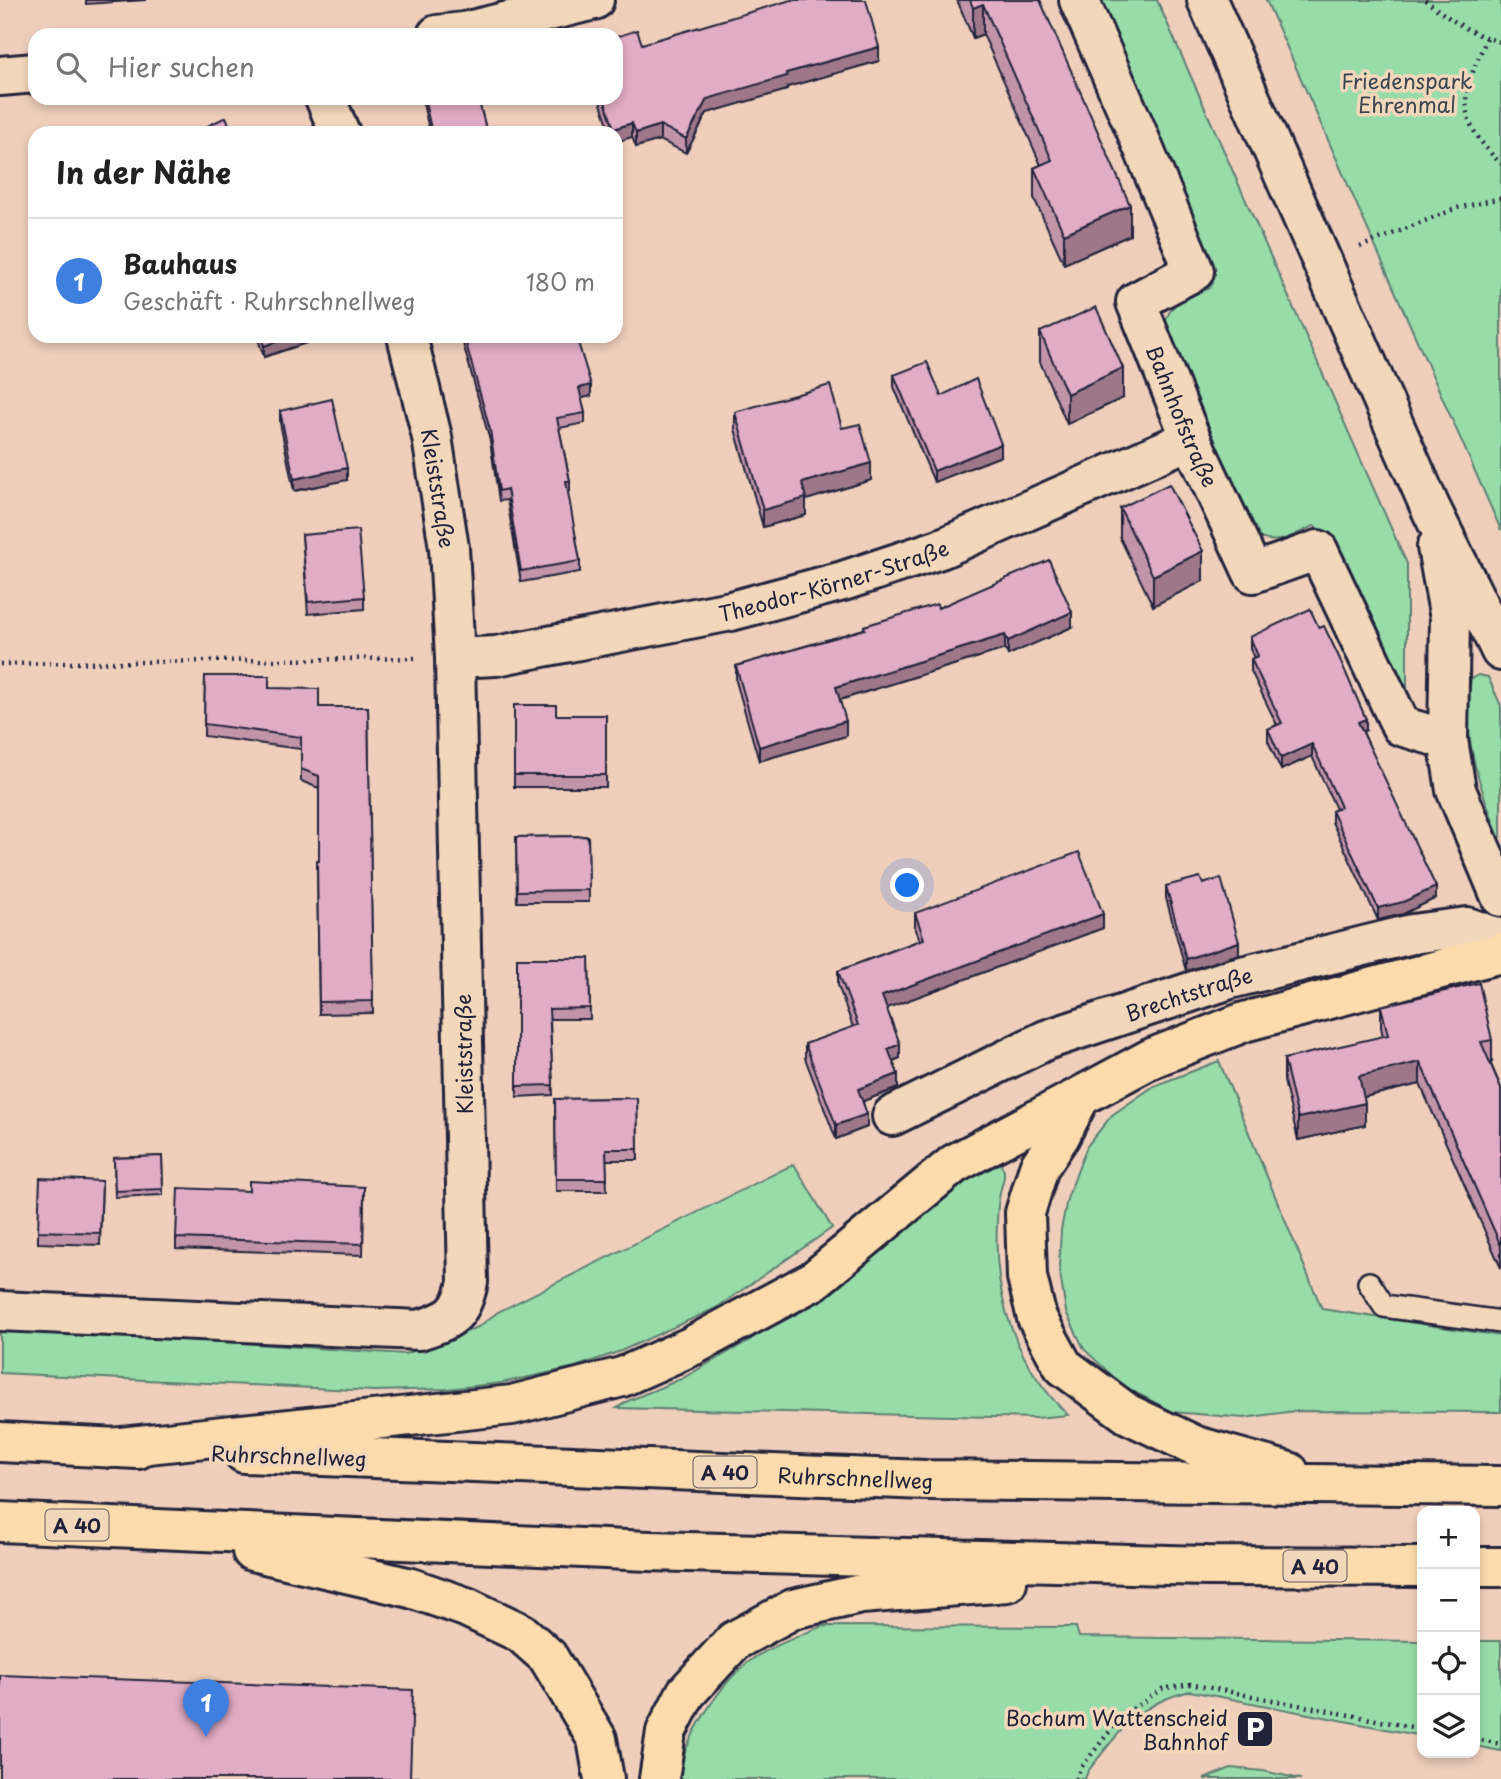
<!DOCTYPE html>
<html lang="de">
<meta charset="utf-8">
<style>
body{margin:0;font-family:"Playpen Sans",sans-serif;background:#f6f6f6;color:#222}
.controls{position:absolute;right:21px;bottom:21px;display:grid;overflow:hidden;border-radius:14px;box-shadow:0 4px 10px #0003}
.controls button{width:63px;height:63px;display:grid;place-items:center;padding:0;border:0;border-bottom:2px solid #e0e0e0;background:#fff;color:#222;font:35px sans-serif}
.you{position:absolute;left:908px;top:886px;width:24px;height:24px;margin:-18px;border:5px solid #fff;border-radius:50%;background:#1a73e8;box-shadow:0 0 0 10px #1a73e833}
.badge{display:grid;place-items:center;width:46px;height:46px;border-radius:50%;background:#22223b;color:#fff;font-size:23px;font-weight:700}
.pin{position:absolute;translate:-50% -58px;filter:drop-shadow(0 2px 4px #0008)}
.pin::after{content:'';position:absolute;top:37px;width:24px;height:21px;background:inherit;clip-path:polygon(0 0,100% 0,50% 100%)}
.list{margin:0;padding:0;list-style:none}
h2{display:flex;justify-content:space-between;align-items:center;height:91px;margin:0;padding:0 28px;font-size:30px}
h2 small{font-size:23px;font-weight:400;color:#767676}
.list li{display:grid;grid-template-columns:46px 1fr auto;gap:21px;align-items:center;box-sizing:border-box;height:126px;padding:0 28px;border-top:2px solid #e0e0e0}
.list b{display:block;font-size:26px;white-space:nowrap}
.list p{margin:0;font-size:23px;white-space:nowrap;color:#767676}
.list em{font-size:23px;font-style:normal;color:#767676}
.icon{flex:none;width:38px;height:38px;fill:none;stroke:currentColor;stroke-width:2;stroke-linecap:round;stroke-linejoin:round}
.map{position:relative;flex:none;width:1501px;height:1779px;overflow:hidden}
.search{position:absolute;background:#fff;box-shadow:0 4px 10px #0003;left:28px;top:28px;width:595px;height:77px;display:flex;align-items:center;gap:18px;box-sizing:border-box;padding:0 24px;border-radius:21px;color:#767676;font-size:26px}
.panel{position:absolute;background:#fff;box-shadow:0 4px 10px #0003;left:28px;top:126px;width:595px;height:217px;border-radius:21px}
.map>svg:first-child{display:block}
.green{fill:#98dda9;stroke:#5d8072;stroke-width:2}
.lines{fill:none;stroke-linecap:round;stroke-linejoin:round}
.service-casing{stroke:#22223b;stroke-width:26}
.minor-casing{stroke:#22223b;stroke-width:44}
.tertiary-casing{stroke:#22223b;stroke-width:44}
.motorway-casing{stroke:#22223b;stroke-width:44}
.path{stroke:#22223b;stroke-width:4.5;stroke-dasharray:2 5;stroke-linecap:butt}
.service{stroke:#f3d7ba;stroke-width:21}
.minor{stroke:#f3d7ba;stroke-width:38}
.tertiary{stroke:#f3d7ba;stroke-width:38}
.motorway{stroke:#fcdcac;stroke-width:38}
.wall{fill:#c294a9;stroke:#22223b;stroke-width:2}
.shaded-wall{fill:#9e788a;stroke:#22223b;stroke-width:2}
.building{fill:#e1acc5;stroke:#22223b;stroke-width:2}
.labels{text-anchor:middle;dominant-baseline:central;stroke-width:7;stroke-linejoin:round;paint-order:stroke}
.shield{fill:#f3d7ba;stroke:#615861;stroke-width:2}
.shield-label{font-size:19px;font-weight:bold;fill:#22223b}
.park-label{font-size:21px;fill:#3a4751;stroke:#f3d7ba}
.street-label{font-size:21px;fill:#22223b;stroke:#f3d7ba}
.poi-label{font-size:21px;fill:#22223b;stroke:#f3d7ba;text-anchor:end}
</style>
<div class="map">
<svg width="1501" height="1779" viewBox="0 0 1501 1779">
<rect width="100%" height="100%" fill="#efcebc"/>
<filter id="ink" filterUnits="userSpaceOnUse"><feTurbulence type="fractalNoise" baseFrequency=".0143" numOctaves="2"/><feDisplacementMap in="SourceGraphic" scale="14" xChannelSelector="R" yChannelSelector="G"/><feConvolveMatrix kernelMatrix="1 2 1 2 8 2 1 2 1" color-interpolation-filters="sRGB"/></filter>
<g filter="url(#ink)">
<path class="green" d="M1094 0H1157L1407 564V700L1403 698 1332 537 1314 526C1291 535 1276 549 1253 534L1163 331C1169 299 1183 300 1209 288L1213 283 1214 273Z
M1266 0H1501V530Z
M1478 675 1488 677 1501 706V836L1499 837C1480 787 1460 734 1471 679Z
M1219 1061 1322 1309 1501 1336V1412L1295 1411 1244 1418 1173 1412 1123 1386 1084 1349 1066 1312 1059 1267 1061 1230 1067 1199 1087 1146 1112 1115 1154 1086Z
M999 1162C1001 1166 1004 1168 1004 1172 1005 1178 1001 1187 1000 1193 998 1203 997 1215 997 1225 993 1297 1016 1365 1068 1415L1036 1418 617 1408 628 1401 681 1379 750 1340 828 1287 955 1188Z
M794 1164 832 1228 716 1308 621 1351 575 1367 501 1383 447 1389 375 1391 0 1373V1327L405 1354 478 1327 498 1312Z
M822 1626 1076 1627 1079 1637 1422 1641V1736L1190 1691C1137 1704 1120 1731 1088 1771L1085 1779H677C684 1740 721 1680 754 1658 774 1645 800 1636 822 1626Z
M1475 1641H1501V1751L1475 1746Z
M1231 1768 1263 1771 1301 1779H1204Z"/>
<g class="lines">
<g class="service-casing">
<path id="service" d="M1369 1283 1384 1306 1501 1322"/>
</g>
<g class="minor-casing">
<g id="minor">
<path id="s1" d="M1079 0 1136 130 1194 271 1136 302 1191 439 1253 573 1318 550 1401 726 1448 740"/>
<path d="M437 35 464 32 594 0"/>
<path d="M0 76 35 73"/>
<path d="M325 98 340 133"/>
<path id="s2" d="M455 658 496 656 731 611 843 581 940 549 1191 439"/>
<path id="s3" d="M892 1116 1046 1040 1230 979 1412 934 1467 927 1501 939"/>
<path d="M0 1311 419 1330C450 1320 461 1316 468 1282L455 658 449 548 432 437 407 336"/>
</g>
</g>
<g class="tertiary-casing">
<path id="tertiary" d="M1207 0 1430 507 1501 651
M1437 547 1450 618 1448 740 1456 790 1501 897"/>
</g>
<g class="motorway-casing">
<g id="motorway">
<path d="M1080 1097 1060 1136 1039 1167 1025 1213 1027 1277 1037 1318 1063 1366 1128 1414 1196 1446 1289 1472"/>
<path d="M0 1442 138 1449"/>
<path d="M111 1448 512 1405 622 1377 692 1346 813 1281 954 1164 1152 1058 1244 1022 1501 953"/>
<path id="s4" d="M244 1453 926 1480 1501 1486"/>
<path d="M0 1522 649 1551 1207 1566 1422 1567"/>
<path d="M252 1551 411 1588 466 1607 521 1633 548 1657 597 1739 604 1779"/>
<path d="M1475 1567H1501"/>
<path d="M659 1779 666 1732 686 1693 734 1641 793 1609 861 1594 1007 1582"/>
</g>
</g>
<path class="path" d="M1425 0C1448 18 1472 35 1501 42
M1487 38C1461 97 1453 116 1501 164
M1360 247 1457 208 1501 198
M0 664 416 658
M1475 1739 1501 1744
M1076 1779 1080 1769 1121 1717 1162 1689 1190 1684 1422 1729"/>
<use href="#service" class="service"/>
<use href="#minor" class="minor"/>
<use href="#tertiary" class="tertiary"/>
<use href="#motorway" class="motorway"/>
</g>
<path class="wall" d="M86 0H146L86 4Z
M957 0H1040L1130 235 1064 264 1034 198V168L1041 165 983 34 973 38Z
M642 44 879 61 787 87V90L707 113 686 153 660 140 636 147 632 137 616 133H611L599 98H616Z
M423 98H478L487 133H430L423 104Z
M1040 332 1123 398 1067 424 1040 362Z
M257 336H312V341L264 357Z
M461 336H576L591 396 581 398 585 413V423L559 428 570 481V491L567 492 580 561V572L521 582 507 500 499 501 490 441Z
M894 375 941 396 1001 456 934 482 894 387Z
M280 411 347 480 294 491 280 423Z
M735 412 842 428 871 480 806 500V515L763 527 735 429Z
M1120 508 1203 581 1153 606 1120 538Z
M302 535 364 597V609L308 614Z
M938 608 1072 627 1008 655 1005 649 840 700 846 736 759 761 736 681V666L864 629V626Z
M1250 637 1366 730 1363 732 1436 898 1403 914 1378 920 1332 822V811L1336 809 1312 756 1281 770 1268 741V729L1277 725 1251 671V659L1254 658 1250 649Z
M205 676 269 688 319 707H368L373 1013 319 1014 317 861H319V788L301 781V749L204 736Z
M514 705 556 715H606V787H514Z
M588 836 589 902H517L516 837Z
M1203 884 1239 954 1186 971 1166 898V886Z
M915 913 1103 928 886 1008 900 1058 893 1061 898 1088 863 1101 867 1127 836 1139 805 1058V1044L853 1027 838 985V971L920 940 915 927Z
M517 958H589L590 1019H550L553 1095 517 1097Z
M1381 1006 1492 1040V1062H1490L1501 1088V1268L1420 1084 1364 1097 1365 1125 1298 1140 1284 1081V1059L1383 1037 1381 1027Z
M637 1098 638 1160H606L607 1191H556L555 1099Z
M162 1156 163 1195 115 1197 114 1158Z
M102 1181 100 1245 38 1243V1231Z
M364 1187 363 1255 176 1249V1238L249 1191Z"/>
<path class="shaded-wall" d="M983 4V34L973 38V8Z
M879 47V61L787 87V90L707 113 686 153V139L707 99 786 73Z
M632 123V137L616 142V133H614V129Z
M660 125V140L636 147V133Z
M1130 205V235L1064 264V234Z
M293 336H312V341L264 357V346Z
M1123 368V398L1067 424V394Z
M591 385V396L579 399V388Z
M1001 444V456L934 482V471Z
M871 463V480L806 500V515L763 527V510L802 483Z
M347 468V480L294 491V479Z
M1203 551V581L1153 606V576Z
M1072 612V627L1008 655V641Z
M1005 635V649L836 701V687Z
M1366 719V730L1358 734V722Z
M846 721V736L759 761V747Z
M1312 744V756L1281 770V758Z
M1436 887V898L1403 914 1378 920V908Z
M1103 914V928L882 1010V996Z
M1239 942V954L1186 971V959Z
M900 1044V1058L888 1063V1049Z
M1420 1062V1084L1359 1098V1076Z
M898 1074V1088L858 1103V1089Z
M1365 1103V1125L1298 1140V1118Z
M867 1114V1127L836 1139V1125Z"/>
<path class="building" d="M791 0H866L879 47 786 73 787 76 707 99 686 139 660 125 636 133 632 123 614 129 604 98H616V37L637 30 642 44Z
M970 0H1040L1130 205 1064 234 1034 168 1052 160 983 4 973 8Z
M424 98H478L487 133H432Z
M226 117 233 133H193Z
M1096 307 1123 368 1067 394 1040 332Z
M261 336H293L264 346Z
M464 336H576L591 385 579 388 585 413 557 418 570 481H566L580 561 521 571 507 489 499 491 490 430Z
M927 362 941 396 976 379 1001 444 934 471 894 375Z
M830 385 842 428 860 424 871 463 802 483 806 498 763 510 735 412Z
M332 399 347 468 294 479 280 411Z
M1169 484 1203 551 1153 576 1120 508Z
M358 530 364 597 308 602 302 535Z
M1049 560 1072 612 1008 641 1005 635 836 687 846 721 759 747 736 666 865 629 864 626 937 604 938 608Z
M1310 609 1319 628 1324 626 1338 655 1366 719 1358 722 1436 887 1403 902 1378 908 1332 811 1341 807 1312 744 1281 758 1268 729 1282 723 1251 659 1258 656 1250 637Z
M205 676H269V688L319 689V707H368L373 1001 319 1002 317 861H319V776L301 769V737L204 724Z
M514 705H556V715H606V775H514Z
M588 836 589 890 517 891 516 837Z
M1079 852 1103 914 882 996 900 1044 888 1049 898 1074 858 1089 867 1114 836 1125 805 1044 858 1025 838 971 924 939 915 913Z
M1200 877 1203 884 1221 878 1239 942 1186 959 1166 886Z
M517 958H589L590 1008 549 1009 553 1085 517 1086Z
M1479 983 1492 1040 1481 1042 1501 1088V1246L1420 1062 1359 1076 1365 1103 1298 1118 1284 1059 1388 1035 1381 1006Z
M637 1098 638 1149H606L607 1179H556L555 1099Z
M162 1156 163 1189 115 1191 114 1158Z
M40 1178 102 1181 100 1233 38 1231Z
M249 1181 364 1187 363 1244 176 1238 178 1188 249 1191Z
M0 1675 413 1690 410 1777H428V1779H0Z"/>
</g>
<defs>
<g id="parking-square" transform="scale(2.0125)"><rect x="-9" y="-9" width="18" height="18" rx="4" fill="#22223b" stroke="#f3d7ba"/><path d="M-3.5-5.5H1a3.5 3.5 0 0 1 0 7H-1V5.5H-3.5ZM-1-3.4V-.6H.8a1.4 1.4 0 0 0 0-2.8Z" fill="#fff"/></g>
</defs>
<g fill-rule="evenodd">
<use href="#parking-square" x="1255" y="1729"/>
</g>
<g class="labels">
<g class="shield">
<rect x="693.5" y="1456.5" width="63" height="31" rx="5"/>
<rect x="45.5" y="1509.5" width="63" height="31" rx="5"/>
<rect x="1283.5" y="1550.5" width="63" height="31" rx="5"/>
</g>
<g class="shield-label">
<text x="725" y="1472">A 40</text>
<text x="77" y="1525">A 40</text>
<text x="1315" y="1566">A 40</text>
</g>
<g class="park-label">
<text x="1407" y="80">Friedenspark<tspan x="1407" dy="24">Ehrenmal</tspan></text>
</g>
<g class="street-label">
<text stroke="none"><textPath href="#s1" startOffset="483">Bahnhofstraße</textPath></text>
<text transform="translate(439 488) rotate(81)">Kleiststraße</text>
<text stroke="none"><textPath href="#s2" startOffset="387">Theodor-Körner-Straße</textPath></text>
<text stroke="none"><textPath href="#s3" startOffset="322">Brechtstraße</textPath></text>
<text transform="translate(463 1054) rotate(-91)">Kleiststraße</text>
<text transform="translate(289 1455) rotate(2)">Ruhrschnellweg</text>
<text stroke="none"><textPath href="#s4" startOffset="612">Ruhrschnellweg</textPath></text>
</g>
<g class="poi-label">
<text x="1228" y="1717">Bochum Wattenscheid<tspan x="1228" dy="24">Bahnhof</tspan></text>
</g>
</g>
</svg>
<div class="controls">
<button>+</button>
<button>−</button>
<button><svg class="icon" aria-label="locate" viewBox="0 0 24 24"><circle cx="12" cy="12" r="6"/><path d="M12 2v4M12 18v4M2 12h4M18 12h4"/></svg></button>
<button><svg class="icon" aria-label="layers" viewBox="0 0 24 24"><path d="M12 4l9 5-9 5-9-5zM3 14l9 5 9-5"/></svg></button>
</div>
<div class="you"></div>
<div class="pin badge" style="left:206px;top:1737px;background:#3f7fe0">1</div>
<div class="search"><svg class="icon" aria-label="search" viewBox="0 0 24 24"><circle cx="10" cy="10" r="6"/><path d="M15 15l6 6"/></svg>Hier suchen</div>
<section class="panel">
<h2>In der Nähe<small></small></h2>
<ul class="list">
<li><span class="badge" style="background:#3f7fe0">1</span><div><b>Bauhaus</b><p>Geschäft · Ruhrschnellweg</p></div><em>180 m</em></li>
</ul>
</section>
</div>
